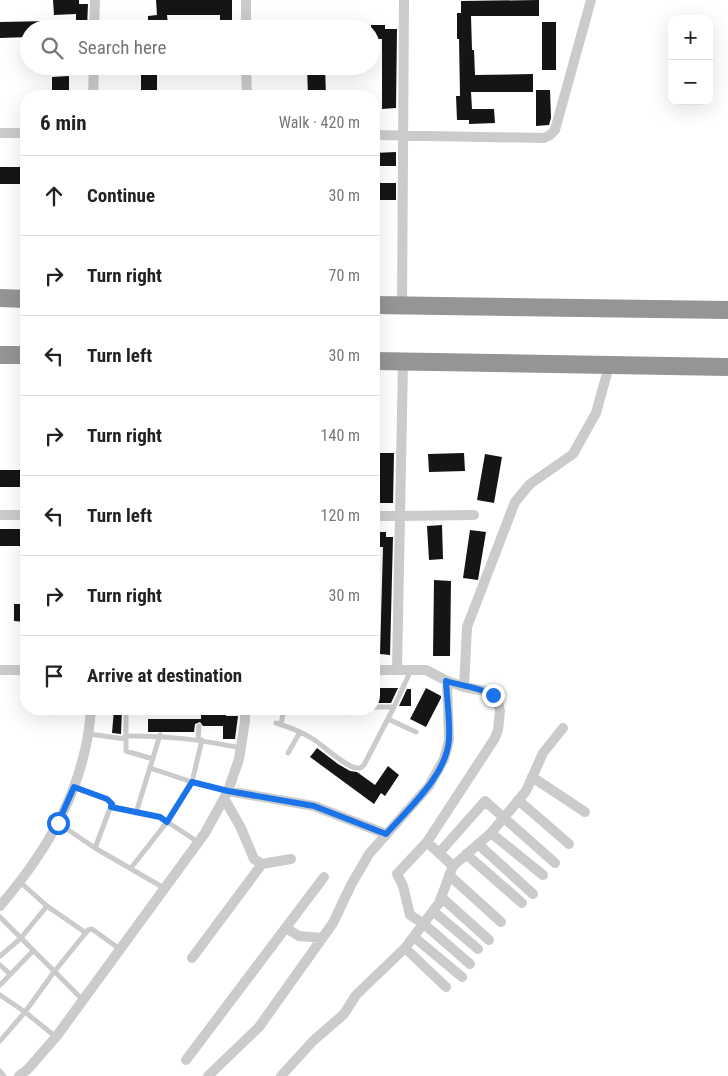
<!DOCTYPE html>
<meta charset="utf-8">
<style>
body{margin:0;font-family:"Roboto Condensed",sans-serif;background:#f6f6f6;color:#222}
.controls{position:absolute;right:15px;top:15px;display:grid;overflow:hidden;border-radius:10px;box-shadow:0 5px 20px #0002}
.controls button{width:45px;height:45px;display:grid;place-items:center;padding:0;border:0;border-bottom:1px solid #e0e0e0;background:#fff;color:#222;font:25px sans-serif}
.stop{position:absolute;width:15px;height:15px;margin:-11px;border:4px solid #1a73e8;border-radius:50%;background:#fff}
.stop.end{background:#1a73e8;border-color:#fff;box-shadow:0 1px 5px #0008}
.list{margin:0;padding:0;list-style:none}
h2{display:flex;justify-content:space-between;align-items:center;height:65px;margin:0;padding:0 20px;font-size:21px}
h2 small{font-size:16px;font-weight:400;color:#767676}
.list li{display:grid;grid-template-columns:32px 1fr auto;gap:15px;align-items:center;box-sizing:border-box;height:80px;padding:0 20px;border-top:1px solid #e0e0e0}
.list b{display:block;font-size:19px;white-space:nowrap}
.list em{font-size:16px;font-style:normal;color:#767676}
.icon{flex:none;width:28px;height:28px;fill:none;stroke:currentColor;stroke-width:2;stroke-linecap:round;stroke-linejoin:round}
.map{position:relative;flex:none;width:728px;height:1076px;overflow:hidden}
.search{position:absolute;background:#fff;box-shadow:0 5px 20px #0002;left:20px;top:20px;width:360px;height:55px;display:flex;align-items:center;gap:12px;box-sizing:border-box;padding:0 18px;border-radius:28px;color:#767676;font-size:19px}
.panel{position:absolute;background:#fff;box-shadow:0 5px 20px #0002;left:20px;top:90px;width:360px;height:625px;border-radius:20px}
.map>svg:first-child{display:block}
.building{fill:#151515}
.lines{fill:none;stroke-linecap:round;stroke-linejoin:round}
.lane{stroke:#cbcbcb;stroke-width:5}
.street{stroke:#cbcbcb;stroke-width:10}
.highway{stroke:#959595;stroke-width:18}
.route{stroke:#1a73e8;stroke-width:6}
</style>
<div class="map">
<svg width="728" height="1076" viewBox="0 0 728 1076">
<rect width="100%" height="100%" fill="#fff"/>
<path class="building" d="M53 0H79V4H88L87 28H76V14L54 15Z
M156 0H232V29H220V15H167L168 25H164V29H148V16L157 15Z
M539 0V16H471L472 50H474L475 75 533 74V92H471L472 109H494L495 123 469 124V120H457L456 96H460L459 39H457V13H461V1Z
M49 21V29H29V37L0 38V22Z
M542 22H556V70H542Z
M371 25H385V29H397L396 108 382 109V39H371Z
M141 66H157V90H155V96H141Z
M307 66H325L326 96H308Z
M69 76V96H52V77Z
M536 90H550L551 118 549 125 536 126Z
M396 152V166H374V153Z
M0 167H26V184H0Z
M374 183H396V200H374Z
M374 453H394L393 503H374Z
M464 453 465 471 429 472 428 454Z
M485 454 502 457 494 503 477 500Z
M0 470H26V487H0Z
M442 525 443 559 429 560 427 526Z
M0 529H26V546H0Z
M470 530 486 532 478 580 463 578Z
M374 532H386V537H393L390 655 380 654 383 547H374Z
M434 580 451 581 450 656H433Z
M14 604H26V622L14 621Z
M374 688H398L391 703H374Z
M426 688 441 696V698L426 727 410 719Z
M407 689H411V706H399Z
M114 709H122L121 734 112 733Z
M201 711H226V716H238L235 739H223V726H203L200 722 195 724 194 732H148V719H201Z
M317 748 338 764 350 771 357 772 375 785 388 766 399 775 385 796 381 793 374 804 310 757Z"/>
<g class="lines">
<path class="lane" d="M374 707H394
M126 709V751L153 759
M276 709H279
M388 719 416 732
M276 723C289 727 302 732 313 739 324 746 345 767 357 768 361 768 361 768 364 765L394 707 411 670
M281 724 284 709
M89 734 125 739
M125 736C166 735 201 740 241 748
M198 740 199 726
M288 753 300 732
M150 768 192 782 228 791
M74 787 107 799 112 803 95 848
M111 807 160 817 198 842
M136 813 160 735
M58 823 95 848 164 888
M131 868 167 822 192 782 202 740
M20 882 47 906 86 933
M0 917 83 1000
M0 956 20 939 47 906
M0 965 10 974
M0 985 33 951
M0 995 25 1012 56 1037
M0 1041 25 1012 54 972 88 930 92 929 121 950
M0 1071 4 1076"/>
<path class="street" d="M246 0V29
M94 29 95 0
M246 66 247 96
M93 96 94 66
M0 133H26
M374 135 544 138 550 135 555 130 591 0
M402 306 404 0
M0 515H26
M374 516H400L403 362
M0 670H26
M374 670H426L447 681 464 687 485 691 493 695 498 702 500 711 498 730 495 738 427 842 397 874 403 886 410 915 424 924 470 964
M397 670 400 516 474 515
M464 687 467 627 515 502 530 484 573 454 596 413 609 366
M532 777 585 812
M228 791 314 806 386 834
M224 798 241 828 254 859 262 864 291 859
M518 800 569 844
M491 833 543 875
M427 842 453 866
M478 844 533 894
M439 853 485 801 555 863
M466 854 522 903
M449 875 501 922
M441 897 489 940
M0 906C49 849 86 785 91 709
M433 911 478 949
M286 928 299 936 322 938
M414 937 462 977
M405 948 446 987
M192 958 262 864
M186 1060 324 877
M19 1076 28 1069 56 1037 205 833 228 791 239 759 245 721V709
M208 1076 259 1027 333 923 351 885 369 854 429 786 444 759 449 740 447 681
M281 1076 313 1041 344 1014 356 995 405 948 439 903 453 866 491 833 526 791 543 753 563 728"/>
<path class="highway" d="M0 298 26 299
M374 305 728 310
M0 355H26
M374 361 728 367"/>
</g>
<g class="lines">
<path class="route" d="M58 823 74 787 107 799 112 804 111 807 160 817 167 822 192 782 228 791 314 806 386 834C409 808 447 775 449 739 450 720 447 700 446 681 462 686 479 687 493 695"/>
</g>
</svg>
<div class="controls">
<button>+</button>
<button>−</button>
</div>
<div class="stop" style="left:58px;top:823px"></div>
<div class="stop end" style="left:493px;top:695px"></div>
<div class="search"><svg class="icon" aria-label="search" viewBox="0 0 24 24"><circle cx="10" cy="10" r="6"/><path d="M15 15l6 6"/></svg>Search here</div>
<section class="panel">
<h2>6 min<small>Walk · 420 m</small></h2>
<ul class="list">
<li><svg class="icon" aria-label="ahead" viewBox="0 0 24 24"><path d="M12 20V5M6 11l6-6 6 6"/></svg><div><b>Continue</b></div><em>30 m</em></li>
<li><svg class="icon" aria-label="right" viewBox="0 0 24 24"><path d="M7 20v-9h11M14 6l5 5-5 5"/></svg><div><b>Turn right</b></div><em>70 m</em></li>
<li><svg class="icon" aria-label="left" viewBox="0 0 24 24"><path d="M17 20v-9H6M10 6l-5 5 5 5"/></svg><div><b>Turn left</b></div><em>30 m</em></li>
<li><svg class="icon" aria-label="right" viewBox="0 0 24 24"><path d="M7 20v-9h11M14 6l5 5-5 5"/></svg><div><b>Turn right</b></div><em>140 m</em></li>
<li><svg class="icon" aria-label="left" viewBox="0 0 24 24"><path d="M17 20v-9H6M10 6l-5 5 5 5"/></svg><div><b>Turn left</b></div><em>120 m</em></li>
<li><svg class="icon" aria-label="right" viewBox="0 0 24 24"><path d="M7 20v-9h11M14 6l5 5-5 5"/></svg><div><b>Turn right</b></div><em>30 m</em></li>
<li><svg class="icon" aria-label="arrive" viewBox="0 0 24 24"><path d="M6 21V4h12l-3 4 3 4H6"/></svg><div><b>Arrive at destination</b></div></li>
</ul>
</section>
</div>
